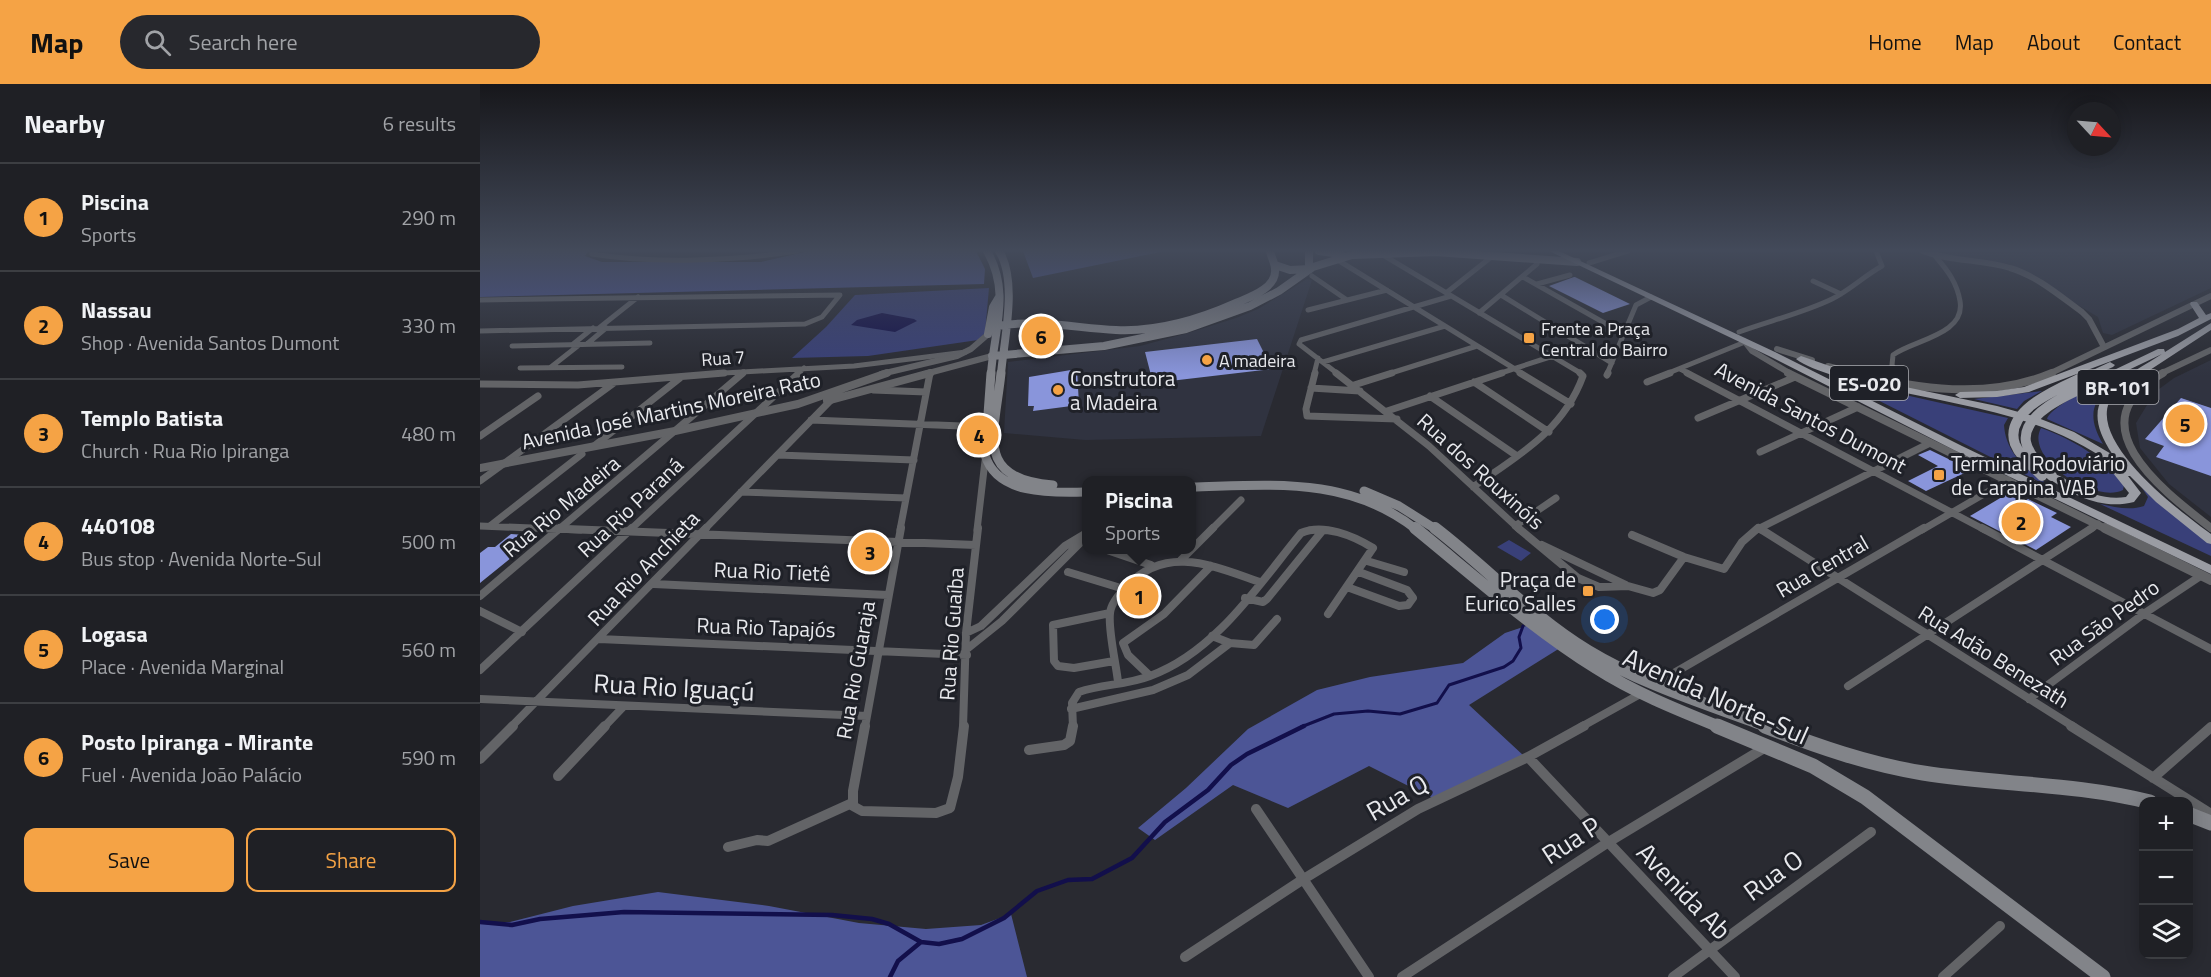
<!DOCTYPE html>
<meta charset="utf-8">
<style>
body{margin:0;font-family:"Titillium Web",sans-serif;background:#27282d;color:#f1f3f6}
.controls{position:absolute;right:18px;bottom:18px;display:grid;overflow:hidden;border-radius:12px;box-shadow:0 3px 15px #0003}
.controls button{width:54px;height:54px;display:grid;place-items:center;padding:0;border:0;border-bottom:2px solid #3c3e42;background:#1f2025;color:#f1f3f6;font:30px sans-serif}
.compass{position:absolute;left:1587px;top:18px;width:54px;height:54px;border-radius:50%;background:#1f2025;box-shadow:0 3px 15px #0003;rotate:116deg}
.you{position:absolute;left:1125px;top:536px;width:21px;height:21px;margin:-15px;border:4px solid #fff;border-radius:50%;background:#1a73e8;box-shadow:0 0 0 9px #1a73e833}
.badge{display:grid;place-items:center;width:39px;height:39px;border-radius:50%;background:#f5a345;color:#111;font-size:20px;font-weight:700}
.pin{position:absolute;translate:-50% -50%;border:3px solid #fff;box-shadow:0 2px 6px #0006}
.popup{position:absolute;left:602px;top:392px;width:114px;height:78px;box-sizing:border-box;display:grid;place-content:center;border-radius:12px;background:#1f2025;filter:drop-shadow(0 2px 4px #0005);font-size:20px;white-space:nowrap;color:#a1a3a7}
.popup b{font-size:22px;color:#f1f3f6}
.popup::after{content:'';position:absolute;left:50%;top:100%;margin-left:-12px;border:12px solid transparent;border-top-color:#1f2025}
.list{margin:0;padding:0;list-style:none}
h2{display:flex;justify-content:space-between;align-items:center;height:78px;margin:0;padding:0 24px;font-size:26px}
h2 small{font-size:20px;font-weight:400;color:#a1a3a7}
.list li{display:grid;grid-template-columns:39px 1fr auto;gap:18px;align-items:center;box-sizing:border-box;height:108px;padding:0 24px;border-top:2px solid #3c3e42}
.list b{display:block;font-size:22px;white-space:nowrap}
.list p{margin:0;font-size:20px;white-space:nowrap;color:#a1a3a7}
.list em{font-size:20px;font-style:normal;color:#a1a3a7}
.actions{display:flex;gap:12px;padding:18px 24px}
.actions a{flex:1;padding:14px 0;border:2px solid #f5a345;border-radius:12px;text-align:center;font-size:21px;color:#f5a345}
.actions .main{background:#f5a345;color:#111}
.icon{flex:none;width:33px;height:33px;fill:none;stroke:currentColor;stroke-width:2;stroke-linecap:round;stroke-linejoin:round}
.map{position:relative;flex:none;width:1731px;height:893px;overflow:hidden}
header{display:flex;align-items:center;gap:36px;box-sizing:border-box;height:84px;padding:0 30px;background:#f5a345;color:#111}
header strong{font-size:28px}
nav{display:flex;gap:33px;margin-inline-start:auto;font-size:21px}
.search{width:420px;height:54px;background:#27282d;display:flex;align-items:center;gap:15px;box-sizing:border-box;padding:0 21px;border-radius:33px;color:#a1a3a7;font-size:22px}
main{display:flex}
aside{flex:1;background:#1f2025}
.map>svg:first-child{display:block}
.built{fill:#303340}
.green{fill:#394079}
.forest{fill:#4c5596}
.water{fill:#120f4b}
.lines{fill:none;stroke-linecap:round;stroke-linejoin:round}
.stream-far1{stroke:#120f4b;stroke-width:3}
.stream{stroke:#120f4b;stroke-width:4.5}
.building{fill:#8995db}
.minor-far3{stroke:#636467;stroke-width:5}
.minor-far2{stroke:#636467;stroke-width:7}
.minor-far1{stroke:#636467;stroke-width:8}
.minor{stroke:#636467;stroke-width:10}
.tertiary-far2{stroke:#636467;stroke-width:6}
.tertiary-far1{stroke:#636467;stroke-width:8}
.tertiary{stroke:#636467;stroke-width:10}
.secondary-far3{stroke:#828489;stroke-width:8}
.secondary-far2{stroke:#828489;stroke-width:9}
.secondary-far1{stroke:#828489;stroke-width:12}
.secondary{stroke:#828489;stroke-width:15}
.primary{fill:#9a9ca3;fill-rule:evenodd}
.primary-bridge{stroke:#9a9ca3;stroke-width:10}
.poi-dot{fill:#f5a345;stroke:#1f2128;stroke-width:2}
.labels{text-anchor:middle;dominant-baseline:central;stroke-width:6;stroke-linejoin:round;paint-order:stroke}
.far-poi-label{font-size:18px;fill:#e8e9ed;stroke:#1f2128;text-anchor:start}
.far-street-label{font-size:18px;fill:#e8e9ed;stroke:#1f2128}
.shield{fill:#1f2128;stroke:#acadb2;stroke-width:1.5}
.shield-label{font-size:20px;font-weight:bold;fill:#e8e9ed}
.poi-label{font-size:21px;fill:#e8e9ed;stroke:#1f2128;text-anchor:start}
.street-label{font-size:21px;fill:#e8e9ed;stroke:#1f2128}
.near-street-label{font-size:26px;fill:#e8e9ed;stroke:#1f2128}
</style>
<header>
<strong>Map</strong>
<div class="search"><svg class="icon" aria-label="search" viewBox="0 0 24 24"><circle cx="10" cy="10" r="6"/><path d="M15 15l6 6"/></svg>Search here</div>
<nav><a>Home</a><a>Map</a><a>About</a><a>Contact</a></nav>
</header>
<main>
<aside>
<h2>Nearby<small>6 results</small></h2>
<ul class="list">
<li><span class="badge">1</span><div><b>Piscina</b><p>Sports</p></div><em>290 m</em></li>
<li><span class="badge">2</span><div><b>Nassau</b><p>Shop · Avenida Santos Dumont</p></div><em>330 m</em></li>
<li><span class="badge">3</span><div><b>Templo Batista</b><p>Church · Rua Rio Ipiranga</p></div><em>480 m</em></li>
<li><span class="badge">4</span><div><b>440108</b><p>Bus stop · Avenida Norte-Sul</p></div><em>500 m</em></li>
<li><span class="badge">5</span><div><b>Logasa</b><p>Place · Avenida Marginal</p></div><em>560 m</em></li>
<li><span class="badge">6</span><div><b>Posto Ipiranga - Mirante</b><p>Fuel · Avenida João Palácio</p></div><em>590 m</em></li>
</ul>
<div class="actions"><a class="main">Save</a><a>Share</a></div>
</aside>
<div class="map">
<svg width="1731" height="893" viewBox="0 0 1731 893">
<rect width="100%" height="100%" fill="#292a31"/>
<path class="built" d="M1449 167H1731V204L1632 251 1623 249 1618 233 1534 183 1455 170Z
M827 195 832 196 781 352 605 356 524 349 528 278 660 262 708 249 756 234 778 225Z
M1731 276V433L1689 400 1660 364 1656 339 1675 308 1694 294Z"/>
<path class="green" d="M509 204 505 249 498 256 388 272 312 274 346 243 375 211Z
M1658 284C1626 305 1598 318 1623 360L1567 335C1574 317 1638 293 1658 284Z
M1358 296 1528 334 1524 341C1526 372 1551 389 1574 405Z
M1562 307 1544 317 1537 325 1494 315Z
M1561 344C1594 356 1622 373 1644 401L1643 406C1615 420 1544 375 1561 344Z
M1662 404 1683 423 1731 459V472L1620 420C1635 423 1650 427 1664 422L1668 413Z
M1029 456 1051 469 1041 477 1017 463Z"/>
<path class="forest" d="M0 167H108L105 172 122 178H281L329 167H496L505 185 504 200 0 213Z
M543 167H685L553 194Z
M1049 541 1080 564 989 621 1044 672 960 718 889 682 808 724 753 701 675 756 658 744 706 704 768 645 837 606 890 593 983 579 1025 549Z
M178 808 289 822 379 839 446 845 501 841 531 830 547 893H0V839L30 838 93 822Z"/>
<path class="water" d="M402 229 434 235 437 237 415 248 371 241 377 236Z"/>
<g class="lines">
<path class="stream-far1" d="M821 643 854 630 888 627 920 630 957 619 969 601 1024 583 1033 577 1041 564 1039 553 1043 542"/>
<path class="stream" d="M0 838 32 841 60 835 144 828 352 831 392 835 409 840 441 858 459 860 482 855 524 834 557 807 588 796 612 795 652 774 685 738 728 706 751 681 767 670 824 642
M410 893 418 877 441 858"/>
</g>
<path class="building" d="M1094 193H1095L1150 220 1123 229 1069 202Z
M777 255 792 285 673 299 665 268Z
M597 285 599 321 553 327 554 322H548L549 293Z
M1701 314 1731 324V392L1676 373 1684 362 1665 355Z
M1450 366 1491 386 1446 407 1428 397 1458 382 1438 371Z
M1527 410 1543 418 1548 415 1577 429 1571 433 1591 443 1556 466 1490 432Z
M31 450 58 452 0 499V469L8 463H15Z"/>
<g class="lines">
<path class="minor-far3" d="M116 167 112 170C174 180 255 177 317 167
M898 168 1102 290
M856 175 1043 290
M1109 179 1148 167
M832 192 867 216
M1043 193 1144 250
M1333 197 1361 210
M1057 200 1090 191
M966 209 1010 174
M1021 211 1132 279
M0 216 360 211 342 233 325 240 0 247
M828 226 907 206
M999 229 1057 180
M119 244 158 213
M1259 248C1289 237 1323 229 1352 215 1370 206 1384 192 1402 182L1396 167
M107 260 126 244
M92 261 113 244
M32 262 170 259
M843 278 965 242
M71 283 99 261
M40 284 142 283
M1200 285 1210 290
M226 290 374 282 486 268
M261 290 264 288
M317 290 324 284
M834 290 838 274
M858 290 819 260 821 256 971 212
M908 290 997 262
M1018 290 1073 272
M1127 290 1156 221 1171 213
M1186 290 1265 258
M1417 290 1412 281 1413 271C1433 256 1486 251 1480 217 1477 199 1468 187 1456 173"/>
<path class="minor-far2" d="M835 289 826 325 827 332 917 335
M856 289 949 362 1040 446
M1040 289 1091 320
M1207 289 1505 446
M1417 289 1423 300
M1127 291 1128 289
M994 298 1069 348
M1167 298 1190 289
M0 300 98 301 244 289
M874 301 912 289
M831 304 880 307
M393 306 446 308
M950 312 1037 372
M907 327 1022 289
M1218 334 1315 293
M331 336 507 343
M0 352 58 312
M114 362 200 294
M1280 368 1378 323
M298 371 434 376
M0 397 134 299
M993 403C1039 371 1083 347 1103 292L1100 289
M261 408 426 414
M0 442 100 446
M10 442 102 370
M1035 442 1076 414
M1278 444 1281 446
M78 446 263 289
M150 446 319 289
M224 446 351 316
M420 446 450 289
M497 446 505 377
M731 446 761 416
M830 446H842
M1276 446 1450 359
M1442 446 1528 396
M1609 446 1618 440"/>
<path class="minor-far1" d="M61 444 496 461
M1038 444 1098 494 1119 503 1148 502 1173 509 1180 506 1204 473
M1279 444 1594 643
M1502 444 1731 565
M1152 451 1204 473 1244 485 1262 458 1278 444
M1062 461 1146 501
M627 466 671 481
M701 476 733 444
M887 477 924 488
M588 488 644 505
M174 500 408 511
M867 503 919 522 928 521 933 514 927 506 879 488
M0 512 80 444
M765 514 783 518 787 515 843 446
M0 527 42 548
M630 529 573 541 574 577 578 582 594 584 634 577
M486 549 501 542 585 462 605 450
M119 555 487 571
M750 559 774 561 797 535
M487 565 522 537 606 453
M0 586 152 444
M670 592 648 571 643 559 684 530 731 482
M638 598C636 579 628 547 630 529 631 519 640 509 647 502 687 460 733 482 780 498
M1175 600 1444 444
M1368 602 1612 444
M0 615 387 632
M1549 615 1665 529 1722 491
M591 625 673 606 708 591 750 559 732 552
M31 643 226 444
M124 643 144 622
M385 643 421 444
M483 643 486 549 498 444
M593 643 592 619 599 608C622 600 647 601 670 592 736 568 779 500 821 449 843 439 874 452 893 464L848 530
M1101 643 1162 609"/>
<path class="minor" d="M385 642 373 707V722L382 727 456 729 470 724 478 693 484 642
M1591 642 1731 730
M549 666 584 661 590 657 593 642
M1048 673 1255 893
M0 675 33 642
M78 692 125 642
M1673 694 1731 643
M776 725 889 893
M248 763 277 756 288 757 372 719
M705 873 822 796 938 725 1048 673 1104 642
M922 893 1127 759 1286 663
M1193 893 1391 748
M1463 893 1520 842"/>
<path class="tertiary-far2" d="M1443 167C1471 178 1502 175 1530 184 1557 192 1580 212 1602 228L1609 235 1624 263
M1265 258 1272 267 1311 290
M1297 265 1332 276
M1348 282 1377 290
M401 290 477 272 491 265 513 246
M445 290 512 272
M1569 290 1731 212
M1680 290 1731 266"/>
<path class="tertiary-far1" d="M1308 289 1628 446
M1371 289C1437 305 1508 316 1572 289
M1683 289C1593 339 1682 406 1731 444
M347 317 450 289
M0 384 195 347 318 320 407 289"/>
<path class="tertiary" d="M1625 444 1731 496"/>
<path class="secondary-far3" d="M507 167C531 209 514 245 511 290
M519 167C538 197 524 255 521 290
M839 167 861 170
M795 181 810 186 829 185V167
M517 242C557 235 596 244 636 246 678 248 718 236 756 219 770 213 797 204 795 185 795 179 791 173 790 167
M508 250 513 223 519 213
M512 272 624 262 706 245 770 222 799 207 833 183 872 171 956 168 1097 178"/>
<path class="secondary-far2" d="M511 289 505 371C517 411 571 409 606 408
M521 289C515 349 493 395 573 401
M712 403C793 401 869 392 937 446
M884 407 919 422 957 446"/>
<path class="secondary-far1" d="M935 444C994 492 1052 544 1116 584 1155 609 1198 626 1240 643
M955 444C1006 483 1052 533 1108 567 1164 601 1228 620 1289 643"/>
<path class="secondary" d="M1237 642 1333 682 1385 713 1623 893
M1285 642C1336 662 1388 680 1443 689 1519 701 1595 699 1670 718
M1708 730 1731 739"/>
<path class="primary" d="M1069 167H1079L1295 268 1482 362 1731 481V490L1474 366 1289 272Z
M1711 218H1717L1726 231 1731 229V235L1698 252 1549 308 1517 313 1480 314 1475 311 1480 308 1517 307 1544 303 1698 245 1719 234 1710 220Z
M1731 239V246L1647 301 1668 294 1673 297 1671 299 1643 309 1636 308C1595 350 1702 429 1731 450V460L1727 459 1676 418 1650 392H1648L1661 409 1654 418C1622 426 1594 412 1568 394L1566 392 1568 390C1578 388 1586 396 1594 401 1611 410 1627 416 1646 413L1649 409 1629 384 1633 381C1565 330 1480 322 1399 303 1377 298 1333 288 1316 275L1321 272 1387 295 1517 322 1553 332 1594 348 1633 371C1593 312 1638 299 1682 270L1617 301H1611V297L1678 265H1684L1685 268Z
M1630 278 1635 281 1633 283 1606 295H1600L1598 293Z"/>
<path class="primary-bridge" d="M1562 392C1552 382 1540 373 1535 360 1523 326 1580 304 1603 293
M1572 392C1562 383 1549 372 1546 358 1541 329 1593 308 1614 299"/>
</g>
<linearGradient id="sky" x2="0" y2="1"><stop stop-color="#17171b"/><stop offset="0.57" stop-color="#434a5a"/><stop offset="1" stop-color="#434a5a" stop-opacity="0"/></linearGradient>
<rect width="1731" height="292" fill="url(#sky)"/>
<g class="poi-dot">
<rect x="1043" y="248" width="12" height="12" rx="3"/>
<circle cx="727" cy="276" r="6"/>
<circle cx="578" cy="306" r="6"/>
<rect x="1453" y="385" width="12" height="12" rx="3"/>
<rect x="1102" y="501" width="12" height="12" rx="3"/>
</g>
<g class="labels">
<g class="far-poi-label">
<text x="1061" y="244">Frente a Praça<tspan x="1061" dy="21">Central do Bairro</tspan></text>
<text x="739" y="276">A madeira</text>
</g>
<g class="far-street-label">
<text transform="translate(243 274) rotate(-4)">Rua 7</text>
</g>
<g class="shield">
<rect x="1350" y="282" width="78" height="34" rx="4.5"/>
<rect x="1597.5" y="286" width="81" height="34" rx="4.5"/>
</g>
<g class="shield-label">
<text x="1389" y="299">ES-020</text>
<text x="1638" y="303">BR-101</text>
</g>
<g class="poi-label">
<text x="590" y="294">Construtora<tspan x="590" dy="24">a Madeira</tspan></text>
<text x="1471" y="379">Terminal Rodoviário<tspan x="1471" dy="24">de Carapina VAB</tspan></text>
<text x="1096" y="495" text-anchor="end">Praça de<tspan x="1096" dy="24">Eurico Salles</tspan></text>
</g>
<g class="street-label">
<text transform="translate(191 326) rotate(-12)">Avenida José Martins Moreira Rato</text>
<text transform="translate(1331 333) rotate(28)">Avenida Santos Dumont</text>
<text transform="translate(1001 387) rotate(42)">Rua dos Rouxinóis</text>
<text transform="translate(81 422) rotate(-40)">Rua Rio Madeira</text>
<text transform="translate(150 423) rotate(-43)">Rua Rio Paraná</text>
<text transform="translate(1342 482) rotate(-30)">Rua Central</text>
<text transform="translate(163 484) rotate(-46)">Rua Rio Anchieta</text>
<text transform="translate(292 487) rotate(2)">Rua Rio Tietê</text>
<text transform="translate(1624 538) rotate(-36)">Rua São Pedro</text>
<text transform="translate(286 543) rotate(2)">Rua Rio Tapajós</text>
<text transform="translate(471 550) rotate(-86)">Rua Rio Guaíba</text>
<text transform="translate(1514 572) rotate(32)">Rua Adão Benezath</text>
<text transform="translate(375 586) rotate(-80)">Rua Rio Guaraja</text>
</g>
<g class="near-street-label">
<text transform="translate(194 603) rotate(3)">Rua Rio Iguaçú</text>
<text transform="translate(1236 612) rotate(24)">Avenida Norte-Sul</text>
<text transform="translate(917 713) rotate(-30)">Rua Q</text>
<text transform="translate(1091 756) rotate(-33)">Rua P</text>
<text transform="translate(1293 791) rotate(-36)">Rua O</text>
<text transform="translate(1204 807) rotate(46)">Avenida Ab</text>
</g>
</g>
</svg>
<div class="controls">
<button>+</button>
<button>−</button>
<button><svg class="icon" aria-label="layers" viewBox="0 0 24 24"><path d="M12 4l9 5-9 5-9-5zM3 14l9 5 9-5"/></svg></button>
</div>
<svg class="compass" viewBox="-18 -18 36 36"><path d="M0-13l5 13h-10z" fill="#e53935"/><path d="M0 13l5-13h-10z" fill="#a1a3a7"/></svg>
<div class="you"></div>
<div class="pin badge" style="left:659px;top:512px">1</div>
<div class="popup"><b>Piscina</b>Sports</div>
<div class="pin badge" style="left:1541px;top:438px">2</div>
<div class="pin badge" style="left:390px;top:468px">3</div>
<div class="pin badge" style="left:499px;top:351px">4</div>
<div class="pin badge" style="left:1705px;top:340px">5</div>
<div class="pin badge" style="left:561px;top:252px">6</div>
</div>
</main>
